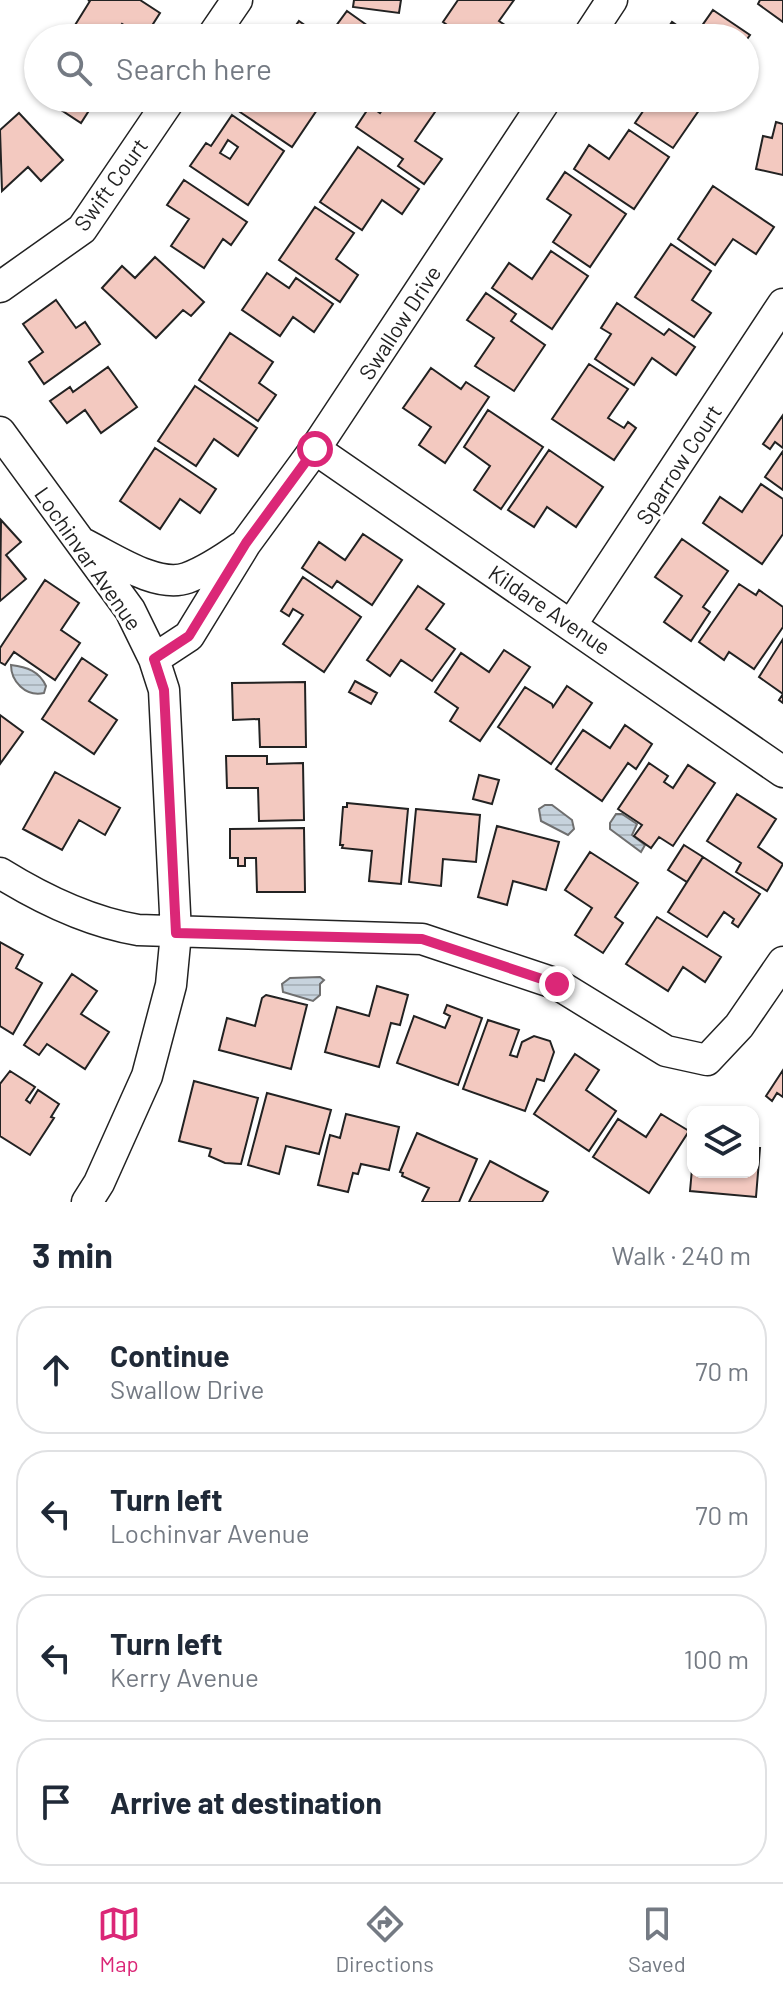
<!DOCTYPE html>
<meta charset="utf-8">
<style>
body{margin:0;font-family:Barlow,sans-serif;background:#f6f6f7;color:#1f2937}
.controls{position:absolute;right:24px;bottom:24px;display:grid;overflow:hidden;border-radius:16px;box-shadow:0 2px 6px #0004}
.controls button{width:72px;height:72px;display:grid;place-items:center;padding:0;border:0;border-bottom:2px solid #e0e1e3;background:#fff;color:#1f2937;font:40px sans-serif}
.stop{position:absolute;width:24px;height:24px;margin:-18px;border:6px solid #db2777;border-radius:50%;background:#fff}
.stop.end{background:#db2777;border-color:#fff;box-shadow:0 2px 8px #0008}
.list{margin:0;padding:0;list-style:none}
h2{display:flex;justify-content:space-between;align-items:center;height:104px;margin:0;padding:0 32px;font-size:34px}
h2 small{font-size:26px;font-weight:400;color:#747a83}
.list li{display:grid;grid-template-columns:52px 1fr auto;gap:24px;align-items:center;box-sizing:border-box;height:128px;margin:0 16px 16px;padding:0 16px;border:2px solid #e0e1e3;border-radius:32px}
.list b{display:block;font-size:30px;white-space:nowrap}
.list p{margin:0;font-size:26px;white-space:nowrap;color:#747a83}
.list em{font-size:26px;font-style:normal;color:#747a83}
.icon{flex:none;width:44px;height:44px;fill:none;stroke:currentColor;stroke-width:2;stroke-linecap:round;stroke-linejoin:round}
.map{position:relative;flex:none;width:783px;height:1202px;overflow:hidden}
.search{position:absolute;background:#fff;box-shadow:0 2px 6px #0004;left:24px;right:24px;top:24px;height:88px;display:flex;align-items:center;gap:20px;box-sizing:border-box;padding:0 28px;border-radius:44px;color:#747a83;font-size:30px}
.sheet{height:680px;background:#fff}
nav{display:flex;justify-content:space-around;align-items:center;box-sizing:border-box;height:112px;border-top:2px solid #e0e1e3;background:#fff;font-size:22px;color:#747a83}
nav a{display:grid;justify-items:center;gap:4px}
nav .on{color:#db2777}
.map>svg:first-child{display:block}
.water{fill:url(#water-rules);stroke:#6f6f6f;stroke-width:2}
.building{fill:#f3c9c0;stroke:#222;stroke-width:2;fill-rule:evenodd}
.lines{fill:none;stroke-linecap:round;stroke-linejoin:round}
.minor-casing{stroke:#222;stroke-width:33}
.minor{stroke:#fff;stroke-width:30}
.route{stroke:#db2777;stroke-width:10}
.labels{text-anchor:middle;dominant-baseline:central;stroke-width:6;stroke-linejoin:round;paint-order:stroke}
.street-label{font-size:22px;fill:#222;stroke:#fff}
</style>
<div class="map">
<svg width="783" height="1202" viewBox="0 0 783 1202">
<defs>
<pattern id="water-rules" width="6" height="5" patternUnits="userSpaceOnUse" patternTransform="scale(2)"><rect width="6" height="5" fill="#c7d3dd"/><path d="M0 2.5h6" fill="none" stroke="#abb5bd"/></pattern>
</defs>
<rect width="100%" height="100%" fill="#fff"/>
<path class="water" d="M11 665C27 667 39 671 46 686L44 693C25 697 11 681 11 665Z
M545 805H552L572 820 574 829 568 835 541 821 539 809Z
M616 814H622L637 824 632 835 645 845 641 852 610 829V823Z
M320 977 324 980 320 984V995L313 1001 283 992 282 984 290 978Z"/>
<path class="building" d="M88 0H140L160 13 144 38 122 24 113 38H85L72 30 90 1Z
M354 0H401L399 13 353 7Z
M458 0H514L499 21 523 37 466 38 443 22Z
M760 0H783V22L758 4Z
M713 10 750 35 745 42V38H661L672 22 694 37Z
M347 11 375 31 369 38H327Z
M299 21 323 38H287Z
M437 27 453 38H429Z
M53 98H97L81 123 52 104Z
M250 98H261L270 106 275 98H325L292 147 240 112Z
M390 98H415L435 112 415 141 442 159 424 184 398 166 403 159 356 127 370 106 380 113Z
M652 98H696L704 103 673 148 635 123Z
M19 113 63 160 41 181 28 167 2 191 0 130Z
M232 115 284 151 248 205 190 166 206 143 211 146ZM228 140 238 147 230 159 220 153Z
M776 122 783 124V175L756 169 763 136 772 138Z
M629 130 669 157 634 209 574 169 589 145 609 159Z
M358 147 419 189 402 214 382 200 362 230 320 202Z
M565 172 626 214 590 267 553 242 571 215 547 199Z
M184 180 247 222 231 245 223 239 204 268 171 246 189 219 167 205Z
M713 186 774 227 756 254 733 239 715 265 678 239Z
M315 207 354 233 336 259 358 275 340 302 279 260Z
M671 244 711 271 692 300 711 313 694 337 635 297Z
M551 251 588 276 552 329 492 288 509 263 532 279Z
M155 257 204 302 191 316 183 310 156 338 102 288 122 266 135 278Z
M267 273 289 288 296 278 333 304 314 332 293 317 280 336 242 310Z
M486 293 516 314 511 321 545 345 514 391 475 366 494 338 467 320Z
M56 300 76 328 85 322 100 344 44 384 29 362 43 352 23 324Z
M617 303 664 335 669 329 695 347 676 375 652 358 634 385 595 359 611 334 601 328Z
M230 333 273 362 259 383 276 395 258 421 199 380Z
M589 364 628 389 608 418 624 428 628 422 636 428 614 460 552 419Z
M108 367 137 407 101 433 85 410 67 423 50 401 70 387 73 392Z
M431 368 461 389 466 382 489 397 445 463 419 445 431 427 403 408Z
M195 386 257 428 238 456 214 439 196 466 158 441Z
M488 410 543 447 501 509 474 490 490 466 464 447Z
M783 415V448L775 442 770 449 763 444Z
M155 448 216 489 200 513 180 499 160 529 120 501Z
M549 450 603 487 576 527 547 507 534 527 508 510Z
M783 451V490L765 477Z
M761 484 783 499V534L762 564 703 523 720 497 742 512Z
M1 520 21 542 6 555 26 579 0 601Z
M363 534 402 560 372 605 337 581 332 588 302 568 319 542 345 560Z
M682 539 728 571 703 607 710 612 691 641 664 622 682 596 655 577Z
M303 577 361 617 324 672 283 644 303 615 293 609 289 616 281 611Z
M45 580 79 603 61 630 80 643 55 680 14 652 5 665 0 662V648Z
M739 584 756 595 759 590 783 607V627L754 669 729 652 724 660 699 642Z
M418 586 444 604 426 629 455 649 432 681 401 660 390 676 367 660Z
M783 639V703L779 700 783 694 759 677Z
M504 650 530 667 480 741 450 721 458 708 435 692 461 653 489 672Z
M82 658 107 675 89 701 117 720 94 754 42 719Z
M355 681 377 693 371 704 349 692Z
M305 682 306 747H260L259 719 233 720 232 683Z
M567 686 592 703 551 764 498 727 525 687 552 704 553 707Z
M0 715 23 732 0 764Z
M625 725 652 744 636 769 628 763 602 801 556 769 583 730 610 748Z
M226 756H267V764L303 763 304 820 259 821 258 788H227Z
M649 763 668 776 664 782 673 788 688 765 715 783 673 846 659 837 651 848 634 836 642 825 618 809Z
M55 772 120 808 105 835 79 820 62 850 23 829Z
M479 775 499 780 492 804 473 799Z
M737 794 776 819 758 847 783 864 767 891 736 872 741 863 707 841Z
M347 803 408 809 401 884 369 881 372 851 342 848 343 845H340L343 807H347Z
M416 809 480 815 476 862 443 859 441 886 409 882Z
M497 826 559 842 546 890 513 881 507 905 478 897Z
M304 828 305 892H257L256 858H245V866H238V858H230V829Z
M684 845 703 857 687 882 668 870Z
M590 852 638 883 615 917 623 923 603 953 575 935 592 908 565 890Z
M703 857 760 894 738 927 732 923 734 919 724 912 707 937 668 912Z
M657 917 721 957 705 982 683 967 668 991 626 964Z
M0 942 23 955 16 968 42 983 13 1034 0 1026Z
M72 974 97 991 81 1014 109 1032 85 1069 47 1044 39 1055 24 1045Z
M377 986 408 995 400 1025 391 1023 379 1067 325 1052 337 1007 369 1016Z
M266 995 307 1005 291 1069 219 1050 227 1018 255 1026 262 998Z
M447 1005 482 1018 458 1085 397 1063 414 1016 445 1028 450 1016 444 1013Z
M488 1020 519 1030 510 1055 517 1057 522 1042 534 1036 550 1041 554 1052 544 1081 537 1079 525 1111 463 1089Z
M575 1054 599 1070 586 1090 616 1111 589 1151 534 1114Z
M783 1070V1097L777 1093 772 1101 766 1096Z
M10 1071 35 1087 26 1100 30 1103 38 1090 59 1104 51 1117 54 1118 30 1155 0 1136V1084Z
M194 1081 258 1098 241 1164 225 1163 209 1156 211 1149 179 1141Z
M267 1093 331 1110 319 1154 286 1146 279 1174 248 1165Z
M346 1114 399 1127 389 1170 361 1164 358 1174 353 1173 348 1192 318 1185 330 1135 340 1138Z
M661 1114 689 1131 649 1193 593 1157 618 1119 646 1137Z
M417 1133 477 1159 459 1202H422L429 1188 402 1176 403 1173 400 1172Z
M753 1148H760L756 1197 690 1191 693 1158V1172H753Z
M490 1161 548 1192 542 1202H469Z"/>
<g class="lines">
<g class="minor-casing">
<path id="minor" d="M211 38 237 0
M587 38 612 0
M0 287 82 229 171 98
M0 432 130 610 154 659 164 690 176 933 171 985 147 1076 99 1183 87 1202
M315 449 783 772
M82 543C110 556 156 589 187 578 206 571 224 559 241 547
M572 624 783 304
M154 659 189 636 246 543 315 449 547 98
M0 873C42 899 90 922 138 930L422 939 557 984 666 1051 707 1060 739 1026 783 962"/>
</g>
<use href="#minor" class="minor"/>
</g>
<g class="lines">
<path class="route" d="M315 449 246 543 189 636 154 659 164 690 176 933 422 939 557 984"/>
</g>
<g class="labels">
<g class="street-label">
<text transform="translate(110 184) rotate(-54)">Swift Court</text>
<text transform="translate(399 322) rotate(-57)">Swallow Drive</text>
<text transform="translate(678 464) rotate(-57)">Sparrow Court</text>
<text transform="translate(89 558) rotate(55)">Lochinvar Avenue</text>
<text transform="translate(550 609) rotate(34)">Kildare Avenue</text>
</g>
</g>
</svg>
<div class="controls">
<button><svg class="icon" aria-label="layers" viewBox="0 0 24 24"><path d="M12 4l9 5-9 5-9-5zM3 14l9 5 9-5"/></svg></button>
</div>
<div class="stop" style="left:315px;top:449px"></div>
<div class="stop end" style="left:557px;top:984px"></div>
<div class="search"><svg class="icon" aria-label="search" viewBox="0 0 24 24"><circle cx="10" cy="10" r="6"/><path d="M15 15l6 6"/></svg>Search here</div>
</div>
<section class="sheet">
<h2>3 min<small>Walk · 240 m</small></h2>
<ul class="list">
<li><svg class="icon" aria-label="ahead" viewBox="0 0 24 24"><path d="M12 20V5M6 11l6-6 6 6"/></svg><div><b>Continue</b><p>Swallow Drive</p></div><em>70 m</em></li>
<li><svg class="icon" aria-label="left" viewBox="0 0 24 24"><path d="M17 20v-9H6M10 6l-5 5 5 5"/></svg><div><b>Turn left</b><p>Lochinvar Avenue</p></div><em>70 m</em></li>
<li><svg class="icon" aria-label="left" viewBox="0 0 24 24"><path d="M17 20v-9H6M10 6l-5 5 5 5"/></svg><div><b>Turn left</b><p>Kerry Avenue</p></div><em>100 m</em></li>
<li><svg class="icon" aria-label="arrive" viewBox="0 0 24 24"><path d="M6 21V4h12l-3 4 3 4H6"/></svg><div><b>Arrive at destination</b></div></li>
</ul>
</section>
<nav>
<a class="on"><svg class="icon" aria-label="map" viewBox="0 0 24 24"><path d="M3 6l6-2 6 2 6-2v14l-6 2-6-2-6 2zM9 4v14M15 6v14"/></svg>Map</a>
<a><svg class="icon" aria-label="directions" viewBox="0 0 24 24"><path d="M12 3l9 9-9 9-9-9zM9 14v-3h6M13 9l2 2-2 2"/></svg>Directions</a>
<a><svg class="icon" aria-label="saved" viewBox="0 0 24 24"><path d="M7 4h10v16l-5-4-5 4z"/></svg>Saved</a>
</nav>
